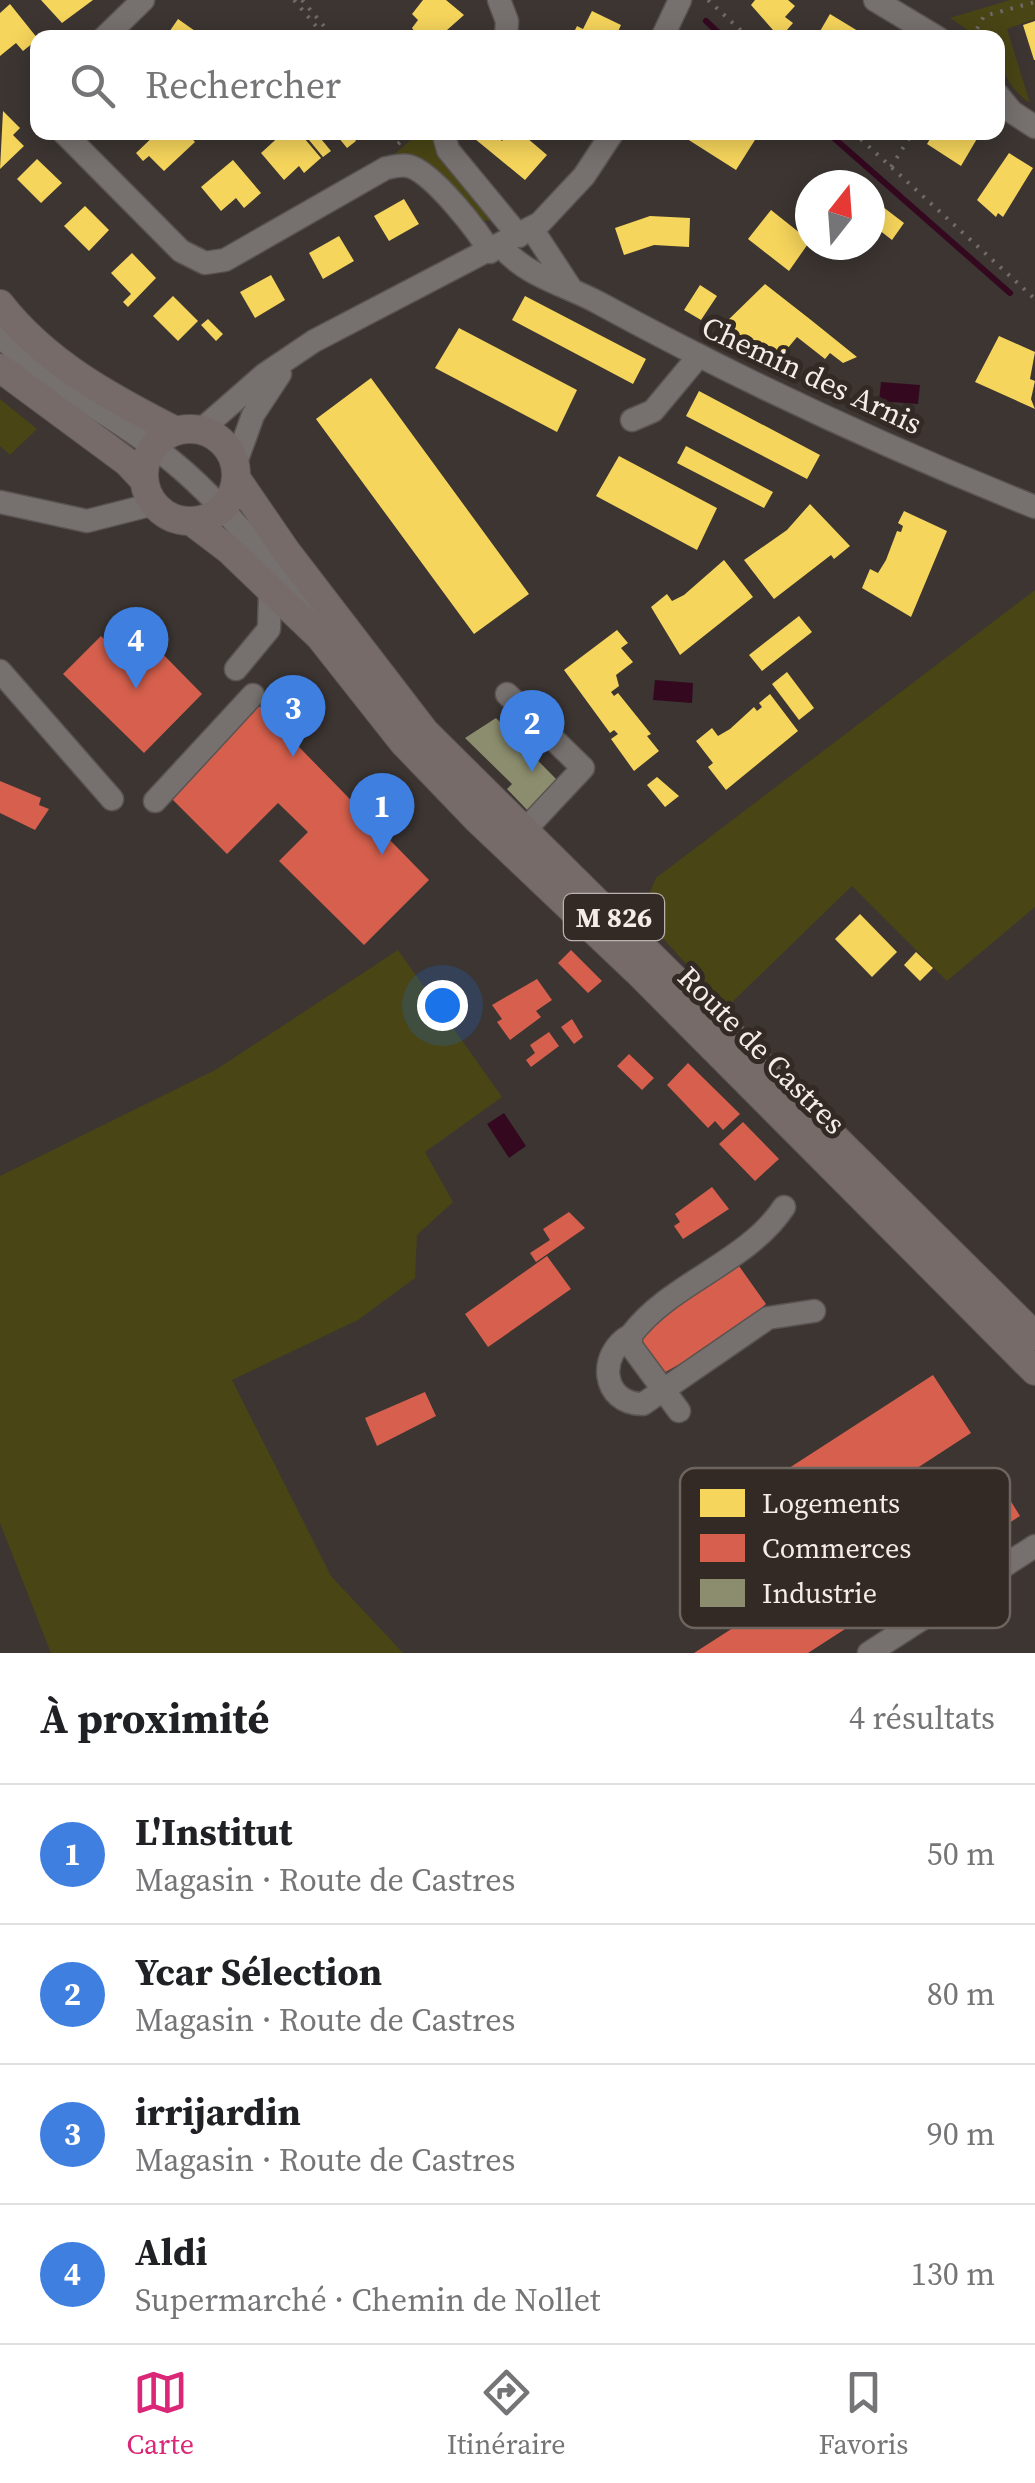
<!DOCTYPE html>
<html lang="fr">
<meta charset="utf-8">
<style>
body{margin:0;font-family:"Source Serif 4",serif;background:#f2f2f2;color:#202124}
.compass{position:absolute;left:795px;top:170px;width:90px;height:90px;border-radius:50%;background:#fff;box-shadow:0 5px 25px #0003;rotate:17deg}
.you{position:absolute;left:442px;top:1005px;width:35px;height:35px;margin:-25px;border:8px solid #fff;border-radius:50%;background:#1a73e8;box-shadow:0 0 0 15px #1a73e833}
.badge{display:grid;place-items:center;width:65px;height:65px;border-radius:50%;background:#db2777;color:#fff;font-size:32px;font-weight:700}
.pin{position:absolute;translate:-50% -82px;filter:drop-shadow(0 2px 5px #0008)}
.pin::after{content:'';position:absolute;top:52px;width:35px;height:30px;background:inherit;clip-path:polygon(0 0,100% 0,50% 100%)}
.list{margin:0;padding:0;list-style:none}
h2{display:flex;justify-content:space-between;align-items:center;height:130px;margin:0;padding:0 40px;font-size:42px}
h2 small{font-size:32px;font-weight:400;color:#757577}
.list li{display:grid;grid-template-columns:65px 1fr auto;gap:30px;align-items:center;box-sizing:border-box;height:140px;padding:0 40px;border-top:2px solid #e0e0e0}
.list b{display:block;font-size:38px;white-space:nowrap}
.list p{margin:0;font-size:32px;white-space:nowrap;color:#757577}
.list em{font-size:32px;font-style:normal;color:#757577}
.icon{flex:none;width:55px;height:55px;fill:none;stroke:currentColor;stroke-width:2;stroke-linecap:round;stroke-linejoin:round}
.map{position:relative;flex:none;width:1035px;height:1653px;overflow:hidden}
.search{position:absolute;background:#fff;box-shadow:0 5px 25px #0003;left:30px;right:30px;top:30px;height:110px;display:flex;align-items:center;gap:25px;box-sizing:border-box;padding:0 35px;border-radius:20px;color:#757577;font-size:38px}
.sheet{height:690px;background:#fff}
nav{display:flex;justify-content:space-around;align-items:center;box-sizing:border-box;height:140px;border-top:2px solid #e0e0e0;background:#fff;font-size:28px;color:#757577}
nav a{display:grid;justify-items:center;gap:5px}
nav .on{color:#db2777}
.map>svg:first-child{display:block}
.green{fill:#494515}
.water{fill:#340920}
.homes{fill:#f6d55c}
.shops{fill:#d6604d}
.industry{fill:#8c8c6e}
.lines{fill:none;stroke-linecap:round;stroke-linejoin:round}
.stream{stroke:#340920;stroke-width:6}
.minor-casing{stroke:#595351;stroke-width:25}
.major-casing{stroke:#595351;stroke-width:30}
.path{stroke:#706b69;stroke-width:4;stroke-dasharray:2.5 8;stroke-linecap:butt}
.minor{stroke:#76716e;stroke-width:22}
.major{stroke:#766b69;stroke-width:28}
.labels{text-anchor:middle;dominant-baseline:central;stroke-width:10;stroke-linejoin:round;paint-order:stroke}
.shield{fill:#342a25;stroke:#bab2ae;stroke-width:2.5}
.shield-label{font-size:28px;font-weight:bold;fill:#f3ece8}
.street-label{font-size:30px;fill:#f3ece8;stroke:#342a25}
.key{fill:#342a25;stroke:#6d6460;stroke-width:2.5}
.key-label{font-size:28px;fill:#f3ece8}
</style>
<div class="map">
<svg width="1035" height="1653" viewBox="0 0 1035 1653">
<rect width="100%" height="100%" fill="#3c3532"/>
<path class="green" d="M1010 0H1035V19L1007 29 1030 103C1007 88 998 64 998 38L978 37 950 18Z
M419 133H434L493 220 479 221 391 157Z
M0 399 37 429 10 455 0 446Z
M1035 590V907L947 981 852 886 726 1008 641 914 656 878Z
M398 950 502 1097 425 1152 453 1202 417 1235 415 1278 358 1320 232 1380 331 1576 403 1653H51L0 1523V1176L217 1069Z"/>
<path class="water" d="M881 382 920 385 918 404 879 401Z
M655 680 693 683 692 703 653 700Z
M504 1113 526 1146 509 1158 487 1124Z"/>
<path class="homes" d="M41 0H93L62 23Z
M423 0H446L464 15 438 38H419L412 28 418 20 412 14Z
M755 0H788L795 6 785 17 793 23 780 38 751 5Z
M10 4 38 39 23 51 16 43 0 56V13Z
M592 11 621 25 615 38H571L577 26 583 29Z
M830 14 858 31 869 38H816Z
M178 19 205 38H165Z
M1035 21V60H1034L1023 25Z
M3 111 20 128 13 135 24 146 0 169Z
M158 132H186L195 142 164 171 149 156 143 161 136 153Z
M284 132H299L321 158 304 173 299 166 284 180 261 153Z
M334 132H349L356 141 347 148Z
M480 132H493L502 141 509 132H520L547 155 525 180 475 139Z
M687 132H760L736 170 684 137Z
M934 132H971L978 137 961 166 927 144Z
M317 134 331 151 323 157 309 140Z
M1009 153 1033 168 1003 217 998 213 996 217 977 200Z
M37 159 62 183 41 203 17 179Z
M233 160 261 193 244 208 236 198 221 211 201 187Z
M870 197 904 223 892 240 870 223Z
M404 199 419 224 389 241 374 216Z
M85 206 109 230 89 251 64 226Z
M771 210 810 241 789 271 748 239Z
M650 216 690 218 689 247 654 245 624 255 615 228Z
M339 236 354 261 323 279 309 253Z
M132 253 156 278 128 307 123 302 131 294 111 273Z
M271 275 285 300 255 318 240 292Z
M765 284 811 320 857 357 843 363 830 353 825 359 797 337 773 366 722 326Z
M700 285 717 296 701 320 684 310Z
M173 296 198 321 178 341 153 316Z
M525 296 646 359 633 384 512 320Z
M208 319 223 334 216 341 201 325Z
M459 328 577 390 557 432 435 368Z
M999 336 1035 352 1030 379 1035 381 1031 399 1035 409 975 382Z
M371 378 529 594 474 634 316 419Z
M699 391 820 455 807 479 686 416Z
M686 446 773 492 764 508 677 463Z
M619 456 717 508 697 550 596 496Z
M810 504 850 546 834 559 831 555 774 599 744 560 787 530Z
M904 511 947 531 911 617 862 588 870 569 878 573 886 560 897 531 901 532 903 526 898 523Z
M724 560 753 597 680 655 651 607 667 594 672 601 684 595Z
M799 616 812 632 762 671 749 655Z
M617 630 628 643 621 648 633 662 616 675 619 686 611 692 614 696 618 693 651 734 647 736 659 751 634 771 611 739 618 734 614 730 610 733 564 670Z
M787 672 814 708 799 720 772 684Z
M770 694 798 731 726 790 708 767 713 763 696 741 712 728 718 736 730 729 754 707 757 711 762 707 759 703Z
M657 777 679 796 665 807 647 785Z
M860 914 897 952 872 977 835 939Z
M916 952 933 968 920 981 904 965Z"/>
<path class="shops" d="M128 619 144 635 148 631 158 641 154 645 202 694 144 753 63 674 101 636 106 641Z
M258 705 429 880 364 945 279 861 308 832 278 803 227 854 167 794Z
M0 781 41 798 39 805 49 809 35 830 0 813Z
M571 950 602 981 588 993 558 963Z
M537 979 552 1000 536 1011 541 1017 510 1040 497 1022 502 1019 492 1005Z
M572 1019 583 1037 574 1044 561 1027Z
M549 1032 559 1046 531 1067 526 1060 535 1053 530 1045Z
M629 1054 654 1078 642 1090 617 1066Z
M688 1063 740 1114 723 1130 715 1121 708 1128 667 1085Z
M743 1122 779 1159 755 1181 719 1144Z
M712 1187 729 1209 683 1239 674 1226 680 1222 675 1214Z
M569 1212 585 1228 536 1262 530 1253 550 1240 543 1229Z
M547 1256 571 1289 488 1347 465 1314Z
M733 1264 739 1266 766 1304 721 1341 660 1375 638 1343 640 1330Z
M933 1375 971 1433 745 1580 707 1521Z
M425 1392 436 1416 377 1446 365 1418Z
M977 1471 984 1483 995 1476 1020 1516 808 1653H694Z"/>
<path class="industry" d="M496 718 559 782 529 812 507 789 512 784 465 738Z"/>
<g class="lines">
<path class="stream" d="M706 21 724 38
M827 132 1010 293"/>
<g class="minor-casing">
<path id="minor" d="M499 0 507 21 506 38
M875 0 938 38
M104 38 143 0
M662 38 680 0
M998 95 1012 112 1035 127
M63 132 181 251 205 263 225 260 386 168C397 166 406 163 416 169 439 182 477 229 490 252
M443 132 448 150 519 236
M532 229 570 287
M501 246C527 277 564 284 599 303 740 380 885 447 1035 507
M0 336C52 388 117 416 173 462 228 507 271 567 318 619
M632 420 653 411 698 357
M201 430 265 374 314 341 540 223 584 176 613 132
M235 465 253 415 280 374
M0 502 87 521 154 504
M236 669 269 629 270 594
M0 671 112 799
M507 694 583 768 523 832
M155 801 253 695
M631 1335C597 1353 601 1404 643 1404L768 1318 814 1311
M679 1411 631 1346V1335C671 1282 747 1263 784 1207
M869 1653 1035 1546"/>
</g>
<g class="major-casing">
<path id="major" d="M0 304C46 363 111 398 176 431
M0 368 127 462 144 480
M144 475a46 46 0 1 1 92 0a46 46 0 1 1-92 0Z
M236 478 286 551 425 732 1035 1336
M191 521 228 549 320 637 403 742 477 819 637 971 1035 1371"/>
</g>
<path class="path" d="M294 0 326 38
M302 0 334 38
M708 0 749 38
M972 38 984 16 1035 2
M853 132 1035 299
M398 144 412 132
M891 167 913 132"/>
<use href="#minor" class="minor"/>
<use href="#major" class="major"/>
</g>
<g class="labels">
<rect class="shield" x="564" y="894" width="100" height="46" rx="8"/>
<g class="shield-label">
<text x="614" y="917">M 826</text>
</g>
<g class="street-label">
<text transform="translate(812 375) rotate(25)">Chemin des Arnis</text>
<text transform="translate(762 1050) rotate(45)">Route de Castres</text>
</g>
</g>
<rect x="680" y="1468" width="330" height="160" rx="15" class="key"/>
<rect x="700" y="1489" width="45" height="28" fill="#f6d55c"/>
<rect x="700" y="1534" width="45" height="28" fill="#d6604d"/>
<rect x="700" y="1579" width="45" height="28" fill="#8c8c6e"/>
<g class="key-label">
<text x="762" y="1513">Logements</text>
<text x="762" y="1558">Commerces</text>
<text x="762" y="1603">Industrie</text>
</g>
</svg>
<svg class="compass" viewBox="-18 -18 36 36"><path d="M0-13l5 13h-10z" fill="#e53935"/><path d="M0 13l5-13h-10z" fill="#757577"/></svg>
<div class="you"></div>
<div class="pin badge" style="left:382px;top:855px;background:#3f7fe0">1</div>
<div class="pin badge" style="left:532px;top:772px;background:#3f7fe0">2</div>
<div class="pin badge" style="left:293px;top:757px;background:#3f7fe0">3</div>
<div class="pin badge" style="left:136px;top:689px;background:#3f7fe0">4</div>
<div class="search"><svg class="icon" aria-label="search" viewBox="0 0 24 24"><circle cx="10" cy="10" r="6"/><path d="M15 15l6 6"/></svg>Rechercher</div>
</div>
<section class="sheet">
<h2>À proximité<small>4 résultats</small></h2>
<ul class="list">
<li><span class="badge" style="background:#3f7fe0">1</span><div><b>L'Institut</b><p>Magasin · Route de Castres</p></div><em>50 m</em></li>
<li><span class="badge" style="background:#3f7fe0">2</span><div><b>Ycar Sélection</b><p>Magasin · Route de Castres</p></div><em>80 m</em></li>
<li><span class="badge" style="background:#3f7fe0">3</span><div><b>irrijardin</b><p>Magasin · Route de Castres</p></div><em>90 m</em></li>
<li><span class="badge" style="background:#3f7fe0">4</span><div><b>Aldi</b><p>Supermarché · Chemin de Nollet</p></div><em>130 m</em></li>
</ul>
</section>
<nav>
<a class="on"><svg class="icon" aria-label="map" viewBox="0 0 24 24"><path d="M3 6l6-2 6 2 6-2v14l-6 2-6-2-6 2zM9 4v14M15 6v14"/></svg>Carte</a>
<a><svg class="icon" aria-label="directions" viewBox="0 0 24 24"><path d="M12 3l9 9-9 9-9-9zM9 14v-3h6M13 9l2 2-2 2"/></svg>Itinéraire</a>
<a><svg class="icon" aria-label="saved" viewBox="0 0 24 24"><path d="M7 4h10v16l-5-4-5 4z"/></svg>Favoris</a>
</nav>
